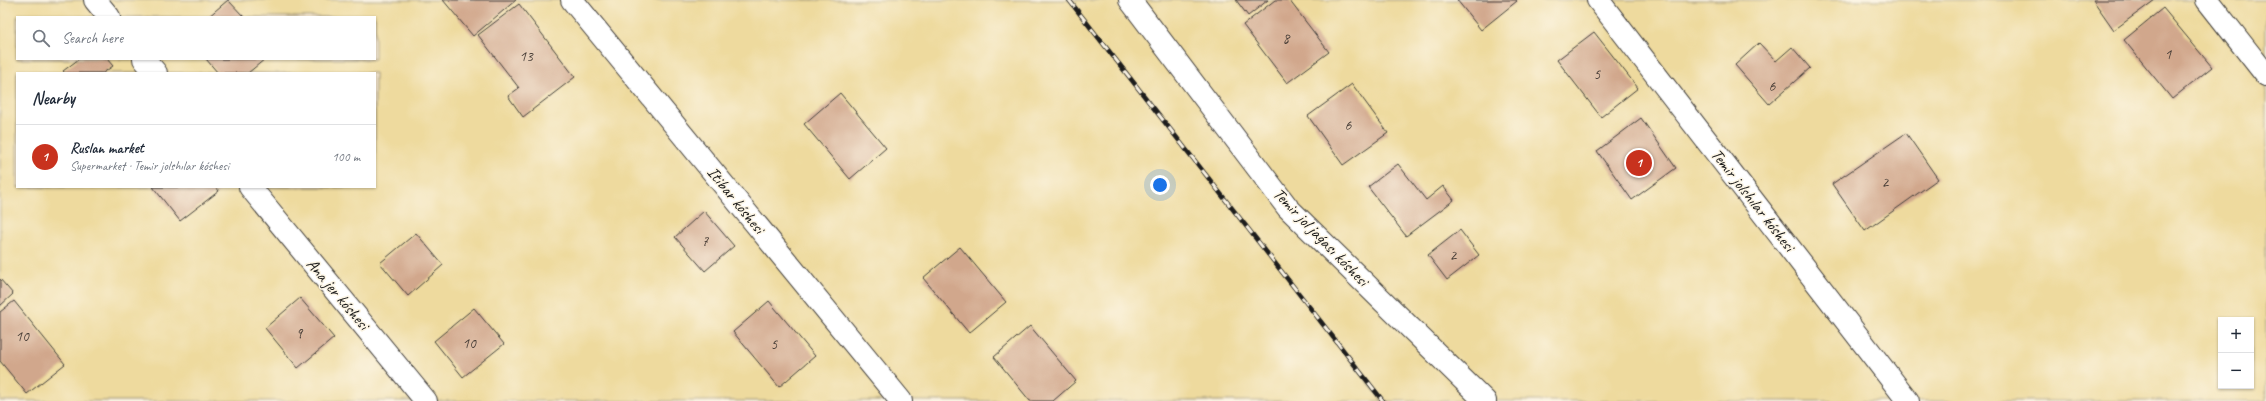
<!DOCTYPE html>
<meta charset="utf-8">
<style>
body{margin:0;font-family:Caveat,sans-serif;background:#f6f6f7;color:#1f2937}
.controls{position:absolute;right:12px;bottom:12px;display:grid;overflow:hidden;border-radius:0px;box-shadow:0 1px 3px #0004}
.controls button{width:36px;height:36px;display:grid;place-items:center;padding:0;border:0;border-bottom:1px solid #e0e1e3;background:#fff;color:#1f2937;font:20px sans-serif}
.you{position:absolute;left:1160px;top:185px;width:14px;height:14px;margin:-10px;border:3px solid #fff;border-radius:50%;background:#1a73e8;box-shadow:0 0 0 6px #1a73e833}
.badge{display:grid;place-items:center;width:26px;height:26px;border-radius:50%;background:#c8321e;color:#fff;font-size:13px;font-weight:700}
.pin{position:absolute;translate:-50% -50%;border:2px solid #fff;box-shadow:0 1px 4px #0006}
.list{margin:0;padding:0;list-style:none}
h2{display:flex;justify-content:space-between;align-items:center;height:52px;margin:0;padding:0 16px;font-size:17px}
h2 small{font-size:13px;font-weight:400;color:#747a83}
.list li{display:grid;grid-template-columns:26px 1fr auto;gap:12px;align-items:center;box-sizing:border-box;height:64px;padding:0 16px;border-top:1px solid #e0e1e3}
.list b{display:block;font-size:15px;white-space:nowrap}
.list p{margin:0;font-size:13px;white-space:nowrap;color:#747a83}
.list em{font-size:13px;font-style:normal;color:#747a83}
.icon{flex:none;width:22px;height:22px;fill:none;stroke:currentColor;stroke-width:2;stroke-linecap:round;stroke-linejoin:round}
.map{position:relative;flex:none;width:2266px;height:401px;overflow:hidden}
.search{position:absolute;background:#fff;box-shadow:0 1px 3px #0004;left:16px;top:16px;width:360px;height:44px;display:flex;align-items:center;gap:10px;box-sizing:border-box;padding:0 14px;border-radius:0px;color:#747a83;font-size:15px}
.panel{position:absolute;background:#fff;box-shadow:0 1px 3px #0004;left:16px;top:72px;width:360px;height:116px;border-radius:0px}
.map>svg:first-child{display:block}
.sand{fill:#eeda9e;stroke:#857b5d;fill-rule:evenodd}
.building{fill:#d1a78c}
.lines{fill:none;stroke-linecap:round;stroke-linejoin:round}
.minor-casing{stroke:#3d3a37;stroke-width:24}
.minor{stroke:#fff;stroke-width:22}
.rail-casing{stroke:#1c1c1c;stroke-width:4.5}
.rail{stroke:#fcf5e5;stroke-width:3;stroke-dasharray:9;stroke-linecap:butt}
.labels{text-anchor:middle;dominant-baseline:central;stroke-width:3;stroke-linejoin:round;paint-order:stroke}
.number-label{font-size:15px;fill:#493f38}
.street-label{font-size:17px;fill:#1c1c1c;stroke:#fcf5e5}
</style>
<div class="map">
<svg width="2266" height="401" viewBox="0 0 2266 401">
<rect width="100%" height="100%" fill="#fcf5e5"/>
<filter id="ink" filterUnits="userSpaceOnUse"><feTurbulence type="fractalNoise" baseFrequency=".025" numOctaves="2"/><feDisplacementMap in="SourceGraphic" scale="8" xChannelSelector="R" yChannelSelector="G"/><feConvolveMatrix kernelMatrix="1 2 1 2 8 2 1 2 1" color-interpolation-filters="sRGB"/></filter>
<filter id="wash" filterUnits="userSpaceOnUse"><feTurbulence type="fractalNoise" baseFrequency=".012" numOctaves="4" result="noise"/><feDisplacementMap in="SourceGraphic" scale="16" xChannelSelector="R" yChannelSelector="G"/><feGaussianBlur stdDeviation="0.9" result="paint"/><feColorMatrix in="noise" values="0 0 0 0 0 0 0 0 0 0 0 0 0 0 0 0 0 1.4 0 .05"/><feComposite in="paint" operator="in"/></filter>
<g filter="url(#wash)">
<rect width="100%" height="100%" fill="#f6e7ce"/>
<path class="sand" d="M0 0H2266V401H1383L1317 318 1382 401H0ZM17 17H375V59H17ZM17 73H375V187H17ZM2221 320H2251V386H2221Z"/>
<g id="blocks">
<path class="building" d="M228 0 244 17H208Z
M443 0H516L473 36Z
M1236 0H1268L1248 16Z
M1275 0H1289L1329 52 1287 83 1243 25Z
M1457 0H1516L1517 1 1481 30Z
M2093 0H2155L2114 30Z
M519 4 575 77 523 117 508 96 519 88 478 35Z
M2163 8 2212 67 2172 99 2124 40Z
M1594 32 1638 88 1601 117 1557 60Z
M1759 43 1776 61 1792 47 1810 68 1769 104 1735 65Z
M79 59H107L113 66 103 73H65L63 71Z
M206 59H265L248 73H218Z
M1352 84 1388 133 1343 165 1308 116Z
M840 93 886 148 850 179 804 124Z
M1641 118 1676 168 1632 200 1597 151Z
M1906 133 1938 179 1865 231 1832 184Z
M1398 164 1426 200 1443 186 1454 200 1406 236 1368 187Z
M153 187H216L219 191 180 221Z
M704 211 734 246 705 271 675 237Z
M1460 230 1479 255 1447 280 1428 255Z
M416 233 443 265 408 296 380 263Z
M960 247 1006 302 969 333 923 278Z
M0 279 13 294 0 306Z
M300 298 334 338 298 368 265 328Z
M14 301 65 364 27 394 0 361V312Z
M769 301 815 356 779 387 733 332Z
M474 308 504 344 463 377 434 341Z
M1030 326 1076 381 1053 401H1030L994 357Z"/>
</g>
</g>
<g filter="url(#ink)">
<use href="#blocks" fill-opacity="0" stroke="#3d3a37" stroke-width="1"/>
<g class="lines">
<g class="minor-casing">
<path id="minor" d="M95 0 109 17
M572 0 901 401
M1130 0 1288 208 1485 401
M1598 0 1908 401
M2207 0 2266 75
M144 59 156 73
M250 187 426 401"/>
</g>
<use href="#minor" class="minor"/>
<g class="rail-casing">
<path id="rail" d="M1069 0 1383 401"/>
</g>
<use href="#rail" class="rail"/>
</g>
</g>
<g class="labels">
<g class="number-label">
<text x="1286" y="38">8</text>
<text x="2168" y="54">1</text>
<text x="526" y="56">13</text>
<text x="1597" y="74">5</text>
<text x="1772" y="86">6</text>
<text x="1348" y="125">6</text>
<text x="1885" y="182">2</text>
<text x="705" y="241">7</text>
<text x="1453" y="255">2</text>
<text x="299" y="333">9</text>
<text x="22" y="336">10</text>
<text x="469" y="343">10</text>
<text x="774" y="344">5</text>
</g>
<g class="street-label">
<text transform="translate(736 200) rotate(51)">Itibar kóshesi</text>
<text transform="translate(1753 200) rotate(52)">Temir jolshılar kóshesi</text>
<text transform="translate(1321 237) rotate(46)">Temir jol jaǵası kóshesi</text>
<text transform="translate(338 294) rotate(50)">Ana jer kóshesi</text>
</g>
</g>
</svg>
<div class="controls">
<button>+</button>
<button>−</button>
</div>
<div class="you"></div>
<div class="pin badge" style="left:1639px;top:163px">1</div>
<div class="search"><svg class="icon" aria-label="search" viewBox="0 0 24 24"><circle cx="10" cy="10" r="6"/><path d="M15 15l6 6"/></svg>Search here</div>
<section class="panel">
<h2>Nearby<small></small></h2>
<ul class="list">
<li><span class="badge">1</span><div><b>Ruslan market</b><p>Supermarket · Temir jolshılar kóshesi</p></div><em>100 m</em></li>
</ul>
</section>
</div>
